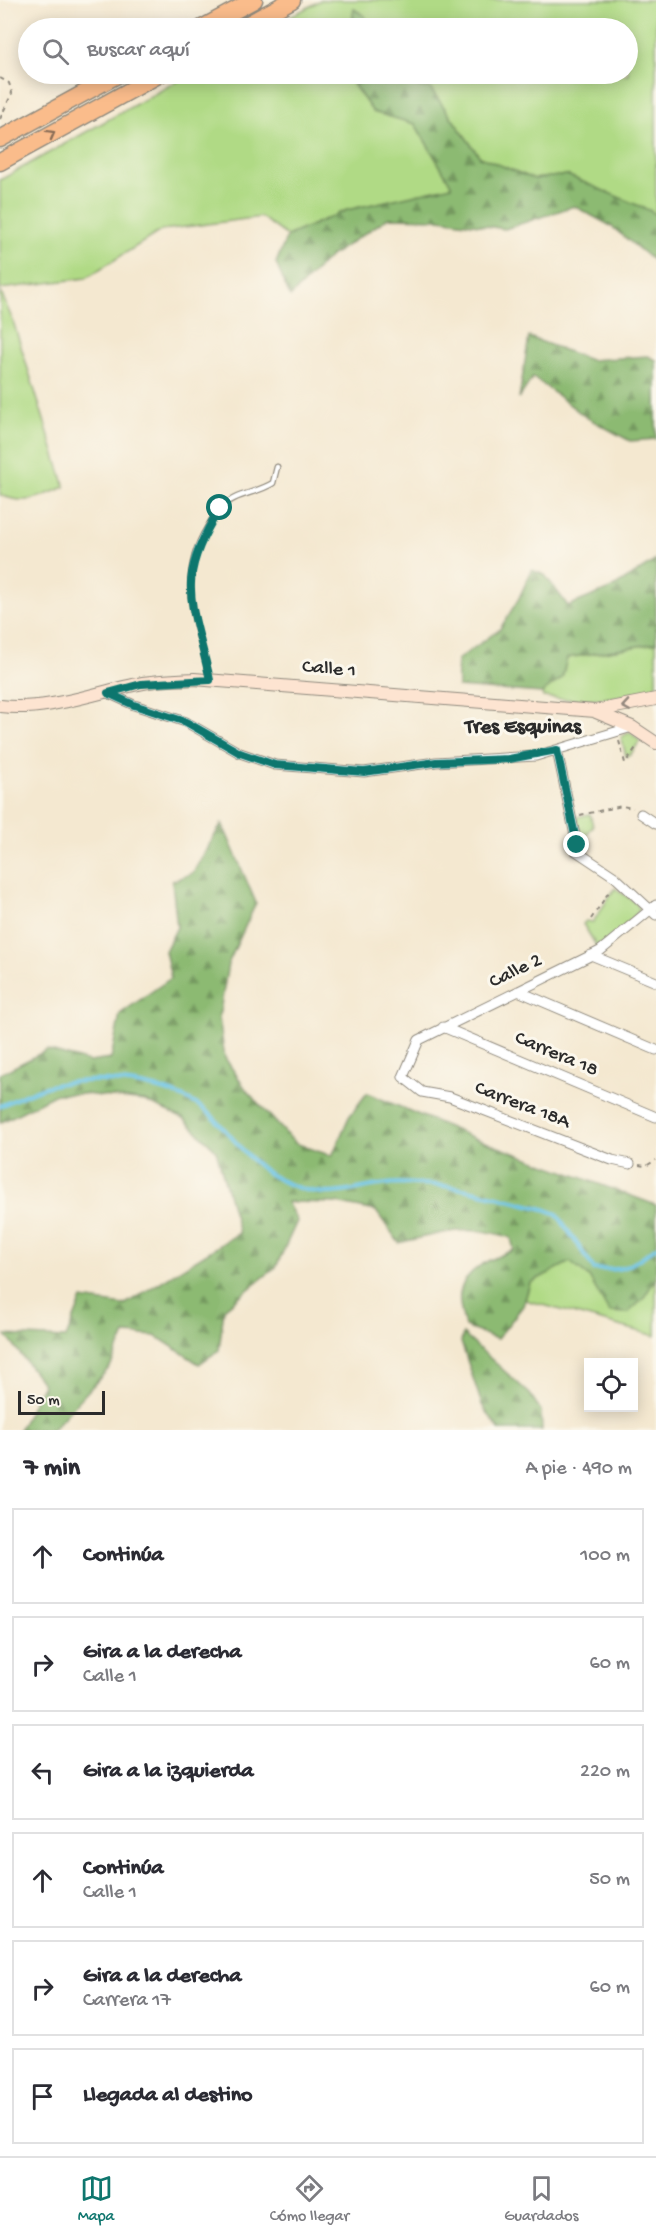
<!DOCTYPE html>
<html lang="es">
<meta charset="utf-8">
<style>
body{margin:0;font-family:"Gochi Hand",sans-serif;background:#f2f2f3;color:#2b2b33}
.controls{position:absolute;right:18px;bottom:18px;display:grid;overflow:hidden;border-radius:0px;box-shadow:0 3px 15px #0003}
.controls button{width:54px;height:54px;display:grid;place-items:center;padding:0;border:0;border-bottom:2px solid #e1e1e2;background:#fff;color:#2b2b33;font:30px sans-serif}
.scale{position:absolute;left:18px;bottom:15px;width:87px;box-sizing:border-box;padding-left:6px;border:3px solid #2b2b2b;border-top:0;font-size:16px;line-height:21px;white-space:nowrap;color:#2b2b2b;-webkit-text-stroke:4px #fbf7ec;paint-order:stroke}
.stop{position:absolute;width:18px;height:18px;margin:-14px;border:4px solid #0f766e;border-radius:50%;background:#fff}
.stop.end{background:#0f766e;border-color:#fff;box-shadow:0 2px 6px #0008}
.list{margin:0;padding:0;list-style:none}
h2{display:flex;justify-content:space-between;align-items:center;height:78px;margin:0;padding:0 24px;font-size:26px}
h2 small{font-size:20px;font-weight:400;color:#7c7c81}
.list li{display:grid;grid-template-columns:39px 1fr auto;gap:18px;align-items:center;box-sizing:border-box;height:96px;margin:0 12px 12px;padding:0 12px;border:2px solid #e1e1e2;border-radius:0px}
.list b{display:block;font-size:22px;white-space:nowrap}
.list p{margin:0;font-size:20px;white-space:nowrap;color:#7c7c81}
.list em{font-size:20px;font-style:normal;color:#7c7c81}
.icon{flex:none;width:33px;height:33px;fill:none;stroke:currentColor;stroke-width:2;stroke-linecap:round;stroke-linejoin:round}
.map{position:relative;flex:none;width:656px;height:1430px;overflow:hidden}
.search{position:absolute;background:#fff;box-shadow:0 3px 15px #0003;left:18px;right:18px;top:18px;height:66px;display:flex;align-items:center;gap:15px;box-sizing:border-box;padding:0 21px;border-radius:33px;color:#7c7c81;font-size:22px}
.sheet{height:726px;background:#fff}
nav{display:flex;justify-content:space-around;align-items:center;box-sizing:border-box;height:84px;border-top:2px solid #e1e1e2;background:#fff;font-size:16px;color:#7c7c81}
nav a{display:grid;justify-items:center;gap:3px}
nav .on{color:#0f766e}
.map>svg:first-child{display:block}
.green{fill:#b0da85;stroke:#6e8258;stroke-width:1.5}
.forest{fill:url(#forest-firs);stroke:#5c724e;stroke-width:1.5}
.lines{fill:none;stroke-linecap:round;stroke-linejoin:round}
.stream{stroke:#6ac4e8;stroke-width:4}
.lane-casing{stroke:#908a7e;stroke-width:7}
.street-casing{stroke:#908a7e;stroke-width:11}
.secondary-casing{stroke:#908a7e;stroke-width:14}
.highway-casing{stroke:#908a7e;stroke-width:19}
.path{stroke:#908a7e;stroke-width:2;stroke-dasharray:4.5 4.5;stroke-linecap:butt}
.lane{stroke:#fff;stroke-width:4.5}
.street{stroke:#fff;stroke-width:9}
.secondary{stroke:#fde4d1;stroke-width:12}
.highway{stroke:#fabc8b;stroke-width:16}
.oneway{stroke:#886c56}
.oneway2{stroke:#94887e}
.route{stroke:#0f766e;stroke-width:8}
.labels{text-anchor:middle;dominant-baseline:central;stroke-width:6;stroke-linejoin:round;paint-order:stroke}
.street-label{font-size:20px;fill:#2b2b2b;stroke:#fbf7ec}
.neighbourhood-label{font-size:21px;font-weight:bold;fill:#2b2b2b;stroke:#fbf7ec}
</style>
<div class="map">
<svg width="656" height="1430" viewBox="0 0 656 1430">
<defs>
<pattern id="forest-firs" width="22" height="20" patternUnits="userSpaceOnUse" patternTransform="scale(1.5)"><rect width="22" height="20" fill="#8cba72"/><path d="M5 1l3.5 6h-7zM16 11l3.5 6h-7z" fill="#73975e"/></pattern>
</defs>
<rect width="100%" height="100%" fill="#fbf7ec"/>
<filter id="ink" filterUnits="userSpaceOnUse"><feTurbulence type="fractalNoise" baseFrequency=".0167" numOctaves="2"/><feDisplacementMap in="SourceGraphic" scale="12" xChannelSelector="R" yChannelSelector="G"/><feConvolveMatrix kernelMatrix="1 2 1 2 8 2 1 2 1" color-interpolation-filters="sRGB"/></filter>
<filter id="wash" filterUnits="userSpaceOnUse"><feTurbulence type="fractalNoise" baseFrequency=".008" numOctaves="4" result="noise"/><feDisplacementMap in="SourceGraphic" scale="24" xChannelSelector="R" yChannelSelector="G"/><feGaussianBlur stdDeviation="1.35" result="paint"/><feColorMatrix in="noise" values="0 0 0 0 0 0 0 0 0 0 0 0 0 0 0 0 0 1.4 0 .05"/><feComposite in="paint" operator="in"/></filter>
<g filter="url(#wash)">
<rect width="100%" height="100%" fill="#f4e8d0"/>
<path class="green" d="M321 0H656V215L567 175 534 179 480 157 430 88 392 84 388 74H628V28H370L365 16 354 10 351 28H270Z
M190 74H346L373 112 415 123 453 186 347 210 287 236 261 217 162 230 86 278 0 289V180Z
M0 290 13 321 65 487C39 497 27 506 0 495Z
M656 643V688C619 699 581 703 543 697L542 693 562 678 567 658Z
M630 732 640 741 630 755 626 756 621 737Z
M590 814 593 826 584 838 581 839 577 817Z
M615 888 636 903 640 910 615 937 597 947 583 924 586 921 593 922Z
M570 1261 589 1277 610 1312 656 1278V1336L525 1300 530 1283Z"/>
<path class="forest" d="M354 9 365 16 370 28H351Z
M346 74H388L392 84 430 88 480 157 534 179 567 175 651 211 656 215V263L611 226 574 206 505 229 440 219 388 218 329 257 290 297 276 263 287 236 347 210 452 186 415 124 373 112Z
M529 337 590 360 648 356 656 360V439L630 441 586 417 533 377 519 398Z
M656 560V643L567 658 562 678 542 693 458 687 457 660 500 629 518 600 532 570 545 575 568 606 612 588Z
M222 823 256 903 228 964 219 1018 225 1058 247 1091 295 1143 332 1156 349 1117 367 1093 474 1138 656 1205V1278L643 1299 628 1313 609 1312 589 1277 570 1262 530 1283 523 1306 497 1339 465 1327C463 1317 458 1303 460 1294 464 1268 493 1258 514 1250L511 1238C472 1223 438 1233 399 1243L376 1211 336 1203 287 1202 297 1221 276 1267 224 1309 219 1350 199 1364 156 1336 125 1334 110 1367 52 1430H19L43 1384 6 1335 66 1338 82 1299 124 1305 239 1233 216 1150 184 1119 145 1101 85 1094H56L0 1123V1074L47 1050 89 1062 111 1059 120 1014 171 978 165 951 177 927 172 881 193 873Z
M463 1334 530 1394 541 1411 542 1430H499L482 1405 461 1342Z"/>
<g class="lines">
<path class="stream" d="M0 1106C14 1100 28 1093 42 1088 88 1073 176 1081 212 1116 244 1148 254 1174 302 1189 337 1199 356 1187 387 1184 398 1182 409 1184 419 1184 462 1185 503 1199 544 1209L557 1214 594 1269C625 1272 632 1265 656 1247"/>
</g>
</g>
<g filter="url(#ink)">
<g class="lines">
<g class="lane-casing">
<path id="lane" d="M210 679C198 626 175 580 207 528 211 522 215 514 220 509 234 493 256 494 273 483L277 467"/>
</g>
<g class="street-casing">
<path id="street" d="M108 693 134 705 186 722 240 753 275 765 364 772 436 762 536 756 632 727
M557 750 577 845 576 851 615 877 656 915
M641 814 656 824
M591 955 656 982
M518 991 656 1050
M443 1027 656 1117
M630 1164 612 1160 450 1097 422 1092 403 1077 419 1040 600 951 656 905"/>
</g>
<g class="secondary-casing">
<path id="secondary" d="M0 706C48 712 96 692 143 683 159 680 177 680 194 679L595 711 656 699
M596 712 632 727 656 743"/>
</g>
<g class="highway-casing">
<path id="highway" d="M202 28 254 0
M241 28 292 0
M0 139 119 74
M0 162 160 74"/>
</g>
<path class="path" d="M0 78 9 83 12 93 0 119
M619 741 625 763 638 745
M580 815 622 806 633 808
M591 919 611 889
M639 1165 646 1166 656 1160"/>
<use href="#lane" class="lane"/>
<use href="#street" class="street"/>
<use href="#secondary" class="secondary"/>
<use href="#highway" class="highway"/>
</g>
<defs><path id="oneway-chevron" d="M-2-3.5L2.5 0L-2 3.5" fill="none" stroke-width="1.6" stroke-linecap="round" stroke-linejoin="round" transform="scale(1.5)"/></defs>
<use class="oneway" href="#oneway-chevron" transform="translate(51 134) rotate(-29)"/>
<use class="oneway2" href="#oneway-chevron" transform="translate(626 706) rotate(171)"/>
</g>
<g class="lines" filter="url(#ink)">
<path class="route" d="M220 508C173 583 193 601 210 680L141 684 108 693 134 705 186 722 240 753 275 765 364 772 436 762 509 759 557 750 577 845"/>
</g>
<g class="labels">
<g class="street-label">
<text transform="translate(329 670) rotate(5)">Calle 1</text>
<text transform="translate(516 972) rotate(-26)">Calle 2</text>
<text transform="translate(556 1055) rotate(23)">Carrera 18</text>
<text transform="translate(522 1106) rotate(21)">Carrera 18A</text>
</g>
<g class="neighbourhood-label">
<text x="523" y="728">Tres Esquinas</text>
</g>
</g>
</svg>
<div class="controls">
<button><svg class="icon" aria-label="locate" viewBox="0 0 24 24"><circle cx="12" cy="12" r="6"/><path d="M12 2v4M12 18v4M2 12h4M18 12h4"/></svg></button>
</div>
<div class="scale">50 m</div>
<div class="stop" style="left:220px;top:508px"></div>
<div class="stop end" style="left:577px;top:845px"></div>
<div class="search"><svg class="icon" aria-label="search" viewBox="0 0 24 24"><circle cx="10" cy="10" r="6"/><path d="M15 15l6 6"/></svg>Buscar aquí</div>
</div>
<section class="sheet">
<h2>7 min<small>A pie · 490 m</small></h2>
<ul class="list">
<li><svg class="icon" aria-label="ahead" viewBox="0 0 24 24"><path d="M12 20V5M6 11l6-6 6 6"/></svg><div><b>Continúa</b></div><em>100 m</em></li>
<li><svg class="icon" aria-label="right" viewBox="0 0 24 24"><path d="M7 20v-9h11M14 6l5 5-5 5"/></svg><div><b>Gira a la derecha</b><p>Calle 1</p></div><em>60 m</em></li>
<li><svg class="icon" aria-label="left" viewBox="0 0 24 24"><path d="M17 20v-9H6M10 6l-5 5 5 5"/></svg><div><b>Gira a la izquierda</b></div><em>220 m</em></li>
<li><svg class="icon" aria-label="ahead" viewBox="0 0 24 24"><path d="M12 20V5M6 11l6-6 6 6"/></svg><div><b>Continúa</b><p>Calle 1</p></div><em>50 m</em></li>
<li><svg class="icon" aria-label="right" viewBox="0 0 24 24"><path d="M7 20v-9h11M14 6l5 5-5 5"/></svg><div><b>Gira a la derecha</b><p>Carrera 17</p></div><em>60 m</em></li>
<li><svg class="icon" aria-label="arrive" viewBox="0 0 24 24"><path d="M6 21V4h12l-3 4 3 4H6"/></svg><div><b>Llegada al destino</b></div></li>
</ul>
</section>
<nav>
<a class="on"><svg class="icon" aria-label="map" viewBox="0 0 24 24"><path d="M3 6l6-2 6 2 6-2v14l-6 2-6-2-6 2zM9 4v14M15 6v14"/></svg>Mapa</a>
<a><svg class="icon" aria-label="directions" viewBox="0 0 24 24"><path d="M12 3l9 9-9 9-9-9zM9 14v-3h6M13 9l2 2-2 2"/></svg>Cómo llegar</a>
<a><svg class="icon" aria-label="saved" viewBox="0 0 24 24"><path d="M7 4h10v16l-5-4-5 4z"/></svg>Guardados</a>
</nav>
